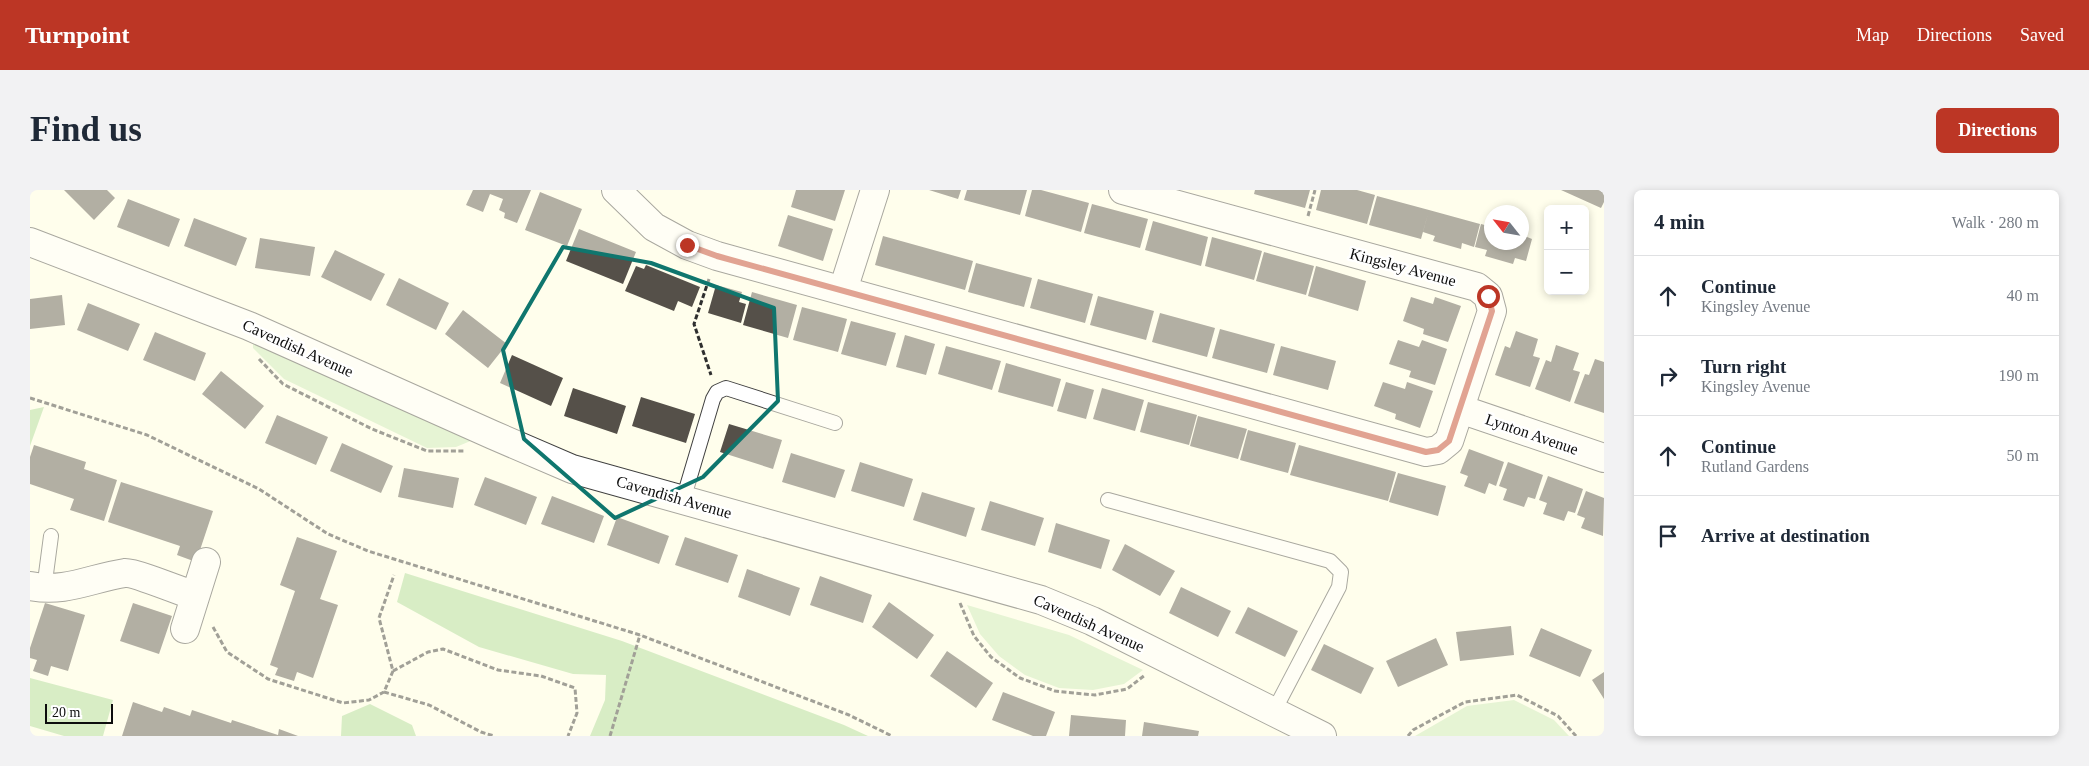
<!DOCTYPE html>
<meta charset="utf-8">
<style>
body{margin:0;font-family:"Times New Roman",serif;background:#f2f2f3;color:#1f2937}
.controls{position:absolute;right:15px;top:15px;display:grid;overflow:hidden;border-radius:8px;box-shadow:0 2px 8px #0003}
.controls button{width:45px;height:45px;display:grid;place-items:center;padding:0;border:0;border-bottom:1px solid #e0e1e3;background:#fff;color:#1f2937;font:25px sans-serif}
.compass{position:absolute;left:1454px;top:15px;width:45px;height:45px;border-radius:50%;background:#fff;box-shadow:0 2px 8px #0003;rotate:301deg}
.scale{position:absolute;left:15px;bottom:12px;width:68px;box-sizing:border-box;padding-left:5px;border:2px solid #0d0d0d;border-top:0;font-size:14px;line-height:18px;white-space:nowrap;color:#0d0d0d;-webkit-text-stroke:4px #fff;paint-order:stroke}
.stop{position:absolute;width:15px;height:15px;margin:-11px;border:4px solid #bc3625;border-radius:50%;background:#fff}
.stop.end{background:#bc3625;border-color:#fff;box-shadow:0 1px 5px #0008}
.list{margin:0;padding:0;list-style:none}
h2{display:flex;justify-content:space-between;align-items:center;height:65px;margin:0;padding:0 20px;font-size:21px}
h2 small{font-size:16px;font-weight:400;color:#747a83}
.list li{display:grid;grid-template-columns:32px 1fr auto;gap:15px;align-items:center;box-sizing:border-box;height:80px;padding:0 20px;border-top:1px solid #e0e1e3}
.list b{display:block;font-size:19px;white-space:nowrap}
.list p{margin:0;font-size:16px;white-space:nowrap;color:#747a83}
.list em{font-size:16px;font-style:normal;color:#747a83}
.icon{flex:none;width:28px;height:28px;fill:none;stroke:currentColor;stroke-width:2;stroke-linecap:round;stroke-linejoin:round}
.map{position:relative;flex:none;width:1574px;height:546px;overflow:hidden;border-radius:8px}
header{display:flex;align-items:center;gap:30px;box-sizing:border-box;height:70px;padding:0 25px;background:#bc3625;color:#fff}
header strong{font-size:24px}
nav{display:flex;gap:28px;margin-inline-start:auto;font-size:18px}
.intro{display:flex;align-items:center;justify-content:space-between;box-sizing:border-box;height:120px;padding:0 30px}
h1{margin:0;font-size:35px}
.button{padding:12px 22px;border-radius:8px;background:#bc3625;color:#fff;font-size:18px;font-weight:700}
main{display:flex;gap:30px;padding:0 30px}
aside{flex:1;background:#fff;border-radius:8px;box-shadow:0 2px 8px #0003}
.map>svg:first-child{display:block}
.green{fill:#c8e9b6}
.forest{fill:#a9da96}
.building{fill:#555049}
.lines{fill:none;stroke-linecap:round;stroke-linejoin:round}
.lane-casing{stroke:#404040;stroke-width:16}
.street-casing{stroke:#404040;stroke-width:30}
.path{stroke:#2f2f2f;stroke-width:3;stroke-dasharray:5 2.5;stroke-linecap:butt}
.lane{stroke:#fff;stroke-width:14}
.street{stroke:#fff;stroke-width:28}
.route{stroke:#bc3625;stroke-width:6}
.marked{fill:none;stroke:#0f766e;stroke-width:4;stroke-linejoin:round}
.labels{text-anchor:middle;dominant-baseline:central;stroke-width:5;stroke-linejoin:round;paint-order:stroke}
.street-label{font-size:16px;fill:#0d0d0d;stroke:#fff}
</style>
<header>
<strong>Turnpoint</strong>
<nav><a>Map</a><a>Directions</a><a>Saved</a></nav>
</header>
<div class="intro"><h1>Find us</h1><a class="button">Directions</a></div>
<main>
<div class="map">
<svg width="1574" height="546" viewBox="0 0 1574 546">
<rect width="100%" height="100%" fill="#fffeec"/>
<path class="green" d="M223 149 443 250 426 257 397 258 254 189 223 158Z
M937 415 1039 445 1113 480 1094 494 1063 500 1029 498 995 485 969 466 950 444Z
M1484 510 1524 530 1539 546H1385L1437 516Z"/>
<path class="forest" d="M14 217 0 256V220Z
M375 383 592 451 814 535 838 546H560L575 510 576 485 543 484 449 457 367 412Z
M0 488 83 510 73 546H34L0 536Z
M340 514 382 535 386 546H311L312 526Z"/>
<path class="building" d="M34 0H77L85 8 64 30Z
M443 0H501L487 33 474 28 475 23 469 20 473 9 460 4 453 22 436 15Z
M766 0H815L805 31 761 17Z
M899 0H931L928 9Z
M937 0H997L990 25 934 10Z
M1002 0H1011L1059 13 1051 42 995 26Z
M1225 0H1280L1275 18 1224 4Z
M1291 0H1327L1345 5 1337 34 1286 20Z
M1531 0H1574V12L1571 18Z
M510 2 552 19 537 56 495 40Z
M1347 6 1399 20 1391 49 1339 35Z
M98 9 150 29 139 57 87 37Z
M1062 14 1118 29 1110 58 1054 43Z
M1399 20 1450 34 1444 57 1432 53 1431 59 1403 51 1405 46 1393 42Z
M758 25 803 39 793 71 748 56Z
M164 28 217 48 206 76 154 56Z
M1123 31 1178 47 1171 76 1115 60Z
M1451 34 1462 37V52H1492V45L1502 49 1496 71 1485 68 1483 74 1455 66 1457 60 1445 57Z
M549 39 606 62 593 94 536 71Z
M853 46 943 71 935 100 845 75Z
M1182 47 1232 61 1224 90 1175 76Z
M230 48 285 57 280 86 225 78Z
M305 60 355 84 341 111 291 87Z
M1234 62 1284 76 1276 105 1226 91Z
M946 73 1002 88 994 117 938 102Z
M616 75 670 97 662 117 648 111 644 121 595 101 606 76 614 79Z
M1286 76 1336 91 1328 121 1278 106Z
M369 88 419 113 406 140 356 115Z
M1008 89 1063 104 1055 133 1000 118Z
M686 95 712 102 709 112 716 114 711 133 678 123Z
M722 102 767 115 758 148 713 135Z
M32 105 35 135 0 139V109Z
M1068 106 1124 121 1116 150 1060 135Z
M1381 107 1403 114 1405 107 1431 116 1418 152 1393 144 1394 139 1373 131Z
M58 113 110 134 98 161 47 140Z
M772 117 817 129 808 162 763 150Z
M433 120 477 154 458 178 415 144Z
M1130 123 1185 138 1177 167 1122 152Z
M821 131 866 143 856 176 811 164Z
M1190 139 1245 154 1237 183 1182 168Z
M1486 141 1508 149 1503 166 1510 168 1500 197 1465 185 1475 156 1480 158Z
M125 142 176 163 165 191 113 170Z
M875 145 905 154 896 185 866 177Z
M1368 150 1389 157 1392 150 1417 159 1405 195 1379 187 1381 181 1359 174Z
M1526 155 1549 163 1543 180 1550 182 1540 212 1505 199 1516 170 1521 172Z
M916 156 971 171 962 200 908 184Z
M1251 156 1306 171 1298 200 1243 185Z
M482 165 533 188 521 216 470 193Z
M1565 169 1574 172V223L1544 213 1555 184 1559 185Z
M976 173 1031 189 1023 217 968 202Z
M191 181 234 216 215 239 172 204Z
M1036 192 1064 200 1056 229 1027 221Z
M1353 192 1375 199 1377 192 1403 201 1390 238 1365 229 1366 224 1344 216Z
M543 198 596 216 587 244 534 226Z
M1072 198 1114 210 1105 241 1063 229Z
M611 207 665 224 656 253 602 236Z
M1118 212 1167 225 1159 255 1110 242Z
M247 225 298 247 286 275 235 253Z
M1168 226 1217 239 1208 269 1160 256Z
M699 234 752 250 743 279 690 262Z
M1218 240 1266 253 1258 283 1210 270Z
M312 253 363 276 351 303 300 281Z
M4 255 56 272 54 279 87 290 74 331 40 320 44 309 0 294V267Z
M1269 255 1366 282 1358 311 1260 285Z
M1439 259 1474 272 1466 296 1459 293 1455 304 1434 296 1438 286 1430 283Z
M761 263 815 280 805 308 752 292Z
M830 272 883 289 874 317 821 301Z
M1478 272 1513 285 1505 309 1498 307 1494 317 1473 310 1477 299 1469 296Z
M374 278 429 288 423 318 368 307Z
M1368 283 1416 296 1408 326 1359 312Z
M1518 286 1553 299 1545 323 1538 321 1534 331 1513 324 1517 313 1509 310Z
M455 287 507 307 496 335 444 315Z
M91 292 183 321 166 372 147 365 150 356 78 332Z
M1556 301 1574 308 1573 346 1551 338 1555 328 1547 325Z
M892 302 945 318 936 347 883 330Z
M522 306 574 326 564 353 511 334Z
M960 311 1014 328 1005 356 951 340Z
M587 327 639 346 629 374 577 355Z
M1026 333 1080 350 1071 379 1018 362Z
M267 347 307 361 290 409 308 415 283 488 267 482 264 491 245 485 248 478 240 475 265 401 250 395Z
M655 347 708 365 698 393 645 375Z
M1095 354 1145 381 1130 406 1082 380Z
M717 379 770 398 760 426 708 407Z
M790 386 842 405 833 433 780 415Z
M1151 397 1201 421 1188 447 1139 423Z
M859 412 904 445 887 469 842 437Z
M15 413 55 425 38 481 21 476 18 486 3 481 7 470 0 468V458Z
M103 413 142 426 129 464 90 451Z
M1218 417 1268 441 1255 467 1205 443Z
M1481 436 1484 465 1430 471 1426 442Z
M1511 438 1562 460 1550 487 1499 466Z
M1406 448 1418 475 1368 497 1356 471Z
M1294 454 1344 478 1331 504 1281 480Z
M917 461 963 493 946 518 900 486Z
M1574 482V509L1562 490Z
M973 502 1025 522 1016 546H1003L962 530Z
M103 512 132 522 134 517 160 526 162 520 201 533 202 530 248 545 249 539 268 546H92Z
M1041 525 1096 530 1095 546H1039Z
M1114 532 1169 541 1168 546H1112Z"/>
<g class="lines">
<g class="lane-casing">
<path id="lane" d="M653 310 683 209 687 202 696 198 805 233
M1078 310 1300 371 1311 382 1309 397 1244 521
M14 399 21 346"/>
</g>
<g class="street-casing">
<path id="street" d="M586 0 624 37 657 55 687 66 1396 262 1408 260 1419 251 1462 121 1458 106 1447 97 1093 0
M0 52 219 136 463 245 542 279 1011 410 1062 431 1292 546
M813 100 845 0
M1430 219 1574 268
M0 396C36 403 61 388 95 383 104 382 153 402 165 406
M155 439 176 372"/>
</g>
<path class="path" d="M1278 26 1285 0
M679 89 664 134 681 185
M229 169 253 194 342 239 397 261H434
M0 208 117 245 229 299 298 344 338 361 610 445 819 525 862 546
M930 413 944 446 961 467 990 488 1025 501 1065 505 1097 499 1115 485
M183 437 197 462 238 489 313 513 339 510 354 502 363 481 349 428 364 385
M363 481 398 462 413 459 468 480 511 486 545 498 547 523 538 546
M354 502 399 515 451 542 464 546
M580 546 610 445
M1378 546 1383 540 1435 512 1487 505 1528 526 1546 546"/>
<use href="#lane" class="lane"/>
<use href="#street" class="street"/>
</g>
<g class="lines">
<path class="route" d="M657 55 687 66 1396 262 1408 260 1419 251 1462 121 1458 106"/>
</g>
<path d="M0 0H1574V546H0ZM533 57 621 73 744 118 748 211 673 287 585 328 494 249 473 160Z" fill="#fffeec" fill-opacity=".55" fill-rule="evenodd"/>
<path class="marked" d="M533 57 621 73 744 118 748 211 673 287 585 328 494 249 473 160Z"/>
<g class="labels">
<g class="street-label">
<text transform="translate(1373 77) rotate(15)">Kingsley Avenue</text>
<text transform="translate(268 158) rotate(24)">Cavendish Avenue</text>
<text transform="translate(1502 244) rotate(19)">Lynton Avenue</text>
<text transform="translate(644 307) rotate(16)">Cavendish Avenue</text>
<text transform="translate(1059 433) rotate(24)">Cavendish Avenue</text>
</g>
</g>
</svg>
<div class="controls">
<button>+</button>
<button>−</button>
</div>
<svg class="compass" viewBox="-18 -18 36 36"><path d="M0-13l5 13h-10z" fill="#e53935"/><path d="M0 13l5-13h-10z" fill="#747a83"/></svg>
<div class="scale">20 m</div>
<div class="stop" style="left:1458px;top:106px"></div>
<div class="stop end" style="left:657px;top:55px"></div>
</div>
<aside>
<h2>4 min<small>Walk · 280 m</small></h2>
<ul class="list">
<li><svg class="icon" aria-label="ahead" viewBox="0 0 24 24"><path d="M12 20V5M6 11l6-6 6 6"/></svg><div><b>Continue</b><p>Kingsley Avenue</p></div><em>40 m</em></li>
<li><svg class="icon" aria-label="right" viewBox="0 0 24 24"><path d="M7 20v-9h11M14 6l5 5-5 5"/></svg><div><b>Turn right</b><p>Kingsley Avenue</p></div><em>190 m</em></li>
<li><svg class="icon" aria-label="ahead" viewBox="0 0 24 24"><path d="M12 20V5M6 11l6-6 6 6"/></svg><div><b>Continue</b><p>Rutland Gardens</p></div><em>50 m</em></li>
<li><svg class="icon" aria-label="arrive" viewBox="0 0 24 24"><path d="M6 21V4h12l-3 4 3 4H6"/></svg><div><b>Arrive at destination</b></div></li>
</ul>
</aside>
</main>
